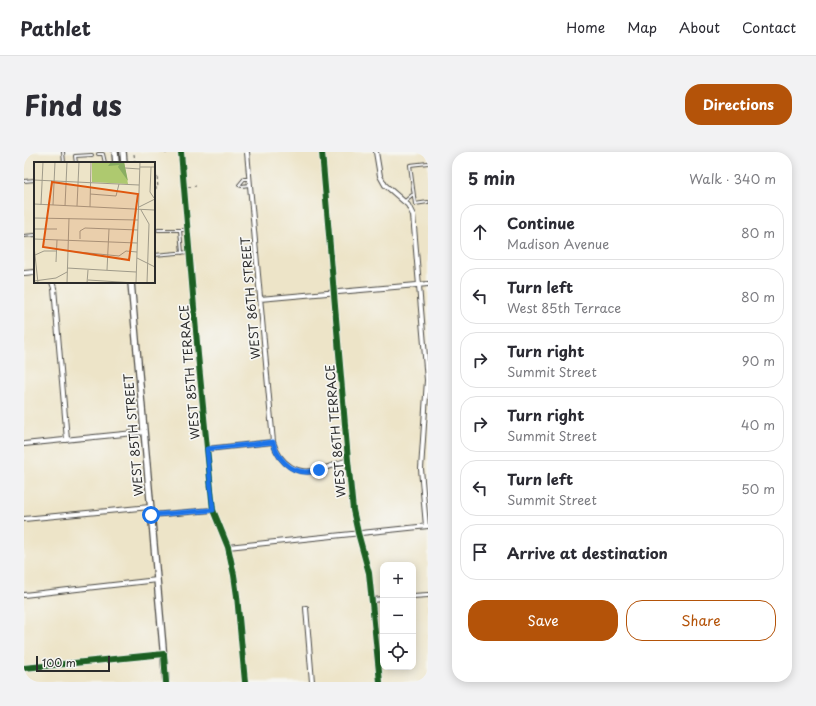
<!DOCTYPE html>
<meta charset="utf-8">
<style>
body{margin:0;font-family:"Playpen Sans",sans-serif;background:#f2f2f3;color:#2b2b33}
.controls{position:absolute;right:12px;bottom:12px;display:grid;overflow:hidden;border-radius:8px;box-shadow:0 2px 10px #0003}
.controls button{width:36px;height:36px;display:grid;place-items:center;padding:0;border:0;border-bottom:1px solid #e1e1e2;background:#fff;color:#2b2b33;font:20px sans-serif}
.scale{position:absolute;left:12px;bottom:10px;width:74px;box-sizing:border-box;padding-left:4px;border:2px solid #2b2b2b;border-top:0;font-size:11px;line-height:14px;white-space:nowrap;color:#2b2b2b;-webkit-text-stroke:3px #f6f6f2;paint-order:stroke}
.stop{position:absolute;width:12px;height:12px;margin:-9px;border:3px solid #1a73e8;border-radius:50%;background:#fff}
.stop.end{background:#1a73e8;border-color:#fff;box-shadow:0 1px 4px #0008}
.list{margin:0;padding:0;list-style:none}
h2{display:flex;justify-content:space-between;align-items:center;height:52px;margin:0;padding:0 16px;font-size:17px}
h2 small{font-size:13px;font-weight:400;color:#7c7c81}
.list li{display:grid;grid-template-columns:26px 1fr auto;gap:12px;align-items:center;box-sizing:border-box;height:56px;margin:0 8px 8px;padding:0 8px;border:1px solid #e1e1e2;border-radius:16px}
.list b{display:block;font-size:15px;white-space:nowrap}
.list p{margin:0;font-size:13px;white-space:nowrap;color:#7c7c81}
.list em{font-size:13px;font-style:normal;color:#7c7c81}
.actions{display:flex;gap:8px;padding:12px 16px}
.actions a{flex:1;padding:9px 0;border:1px solid #b45309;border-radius:16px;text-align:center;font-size:14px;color:#b45309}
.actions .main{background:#b45309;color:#fff}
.icon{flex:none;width:22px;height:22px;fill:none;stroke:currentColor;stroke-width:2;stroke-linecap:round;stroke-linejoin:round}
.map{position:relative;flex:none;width:404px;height:530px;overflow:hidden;border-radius:16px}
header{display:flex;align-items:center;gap:24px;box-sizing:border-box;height:56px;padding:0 20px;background:#fff;border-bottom:1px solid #e1e1e2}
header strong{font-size:19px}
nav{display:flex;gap:22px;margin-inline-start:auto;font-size:14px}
.intro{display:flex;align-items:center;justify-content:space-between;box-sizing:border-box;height:96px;padding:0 24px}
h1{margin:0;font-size:28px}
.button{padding:10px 18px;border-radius:16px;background:#b45309;color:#fff;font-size:14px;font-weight:700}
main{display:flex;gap:24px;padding:0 24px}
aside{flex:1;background:#fff;border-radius:16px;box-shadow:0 2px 10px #0003}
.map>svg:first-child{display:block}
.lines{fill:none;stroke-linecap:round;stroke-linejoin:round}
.service-casing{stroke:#484743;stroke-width:4}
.minor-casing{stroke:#484743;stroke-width:6}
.secondary-casing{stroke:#484743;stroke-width:8}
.path{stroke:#484743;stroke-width:1;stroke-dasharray:3 3;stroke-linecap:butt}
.service{stroke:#fff;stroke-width:2}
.minor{stroke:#fff;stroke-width:4}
.secondary{stroke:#fff;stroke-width:5.5}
.cycleway-casing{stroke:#f6f6f2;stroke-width:8}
.cycleway{stroke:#1b5e20;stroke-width:6}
.route{stroke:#1a73e8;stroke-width:5}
.labels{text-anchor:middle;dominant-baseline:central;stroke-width:3.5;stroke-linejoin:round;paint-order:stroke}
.street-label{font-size:12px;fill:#2b2b2b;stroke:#f6f6f2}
.inset-road{fill:none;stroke:#9f9a89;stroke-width:1}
.view{fill:#df570e;fill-opacity:0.15;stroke:#df570e;stroke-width:2}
.inset-edge{fill:none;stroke:#2b2b2b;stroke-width:2}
</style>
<header>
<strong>Pathlet</strong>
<nav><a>Home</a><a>Map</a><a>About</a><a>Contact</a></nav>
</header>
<div class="intro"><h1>Find us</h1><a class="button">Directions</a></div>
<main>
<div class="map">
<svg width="404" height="530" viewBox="0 0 404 530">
<rect width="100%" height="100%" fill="#f6f6f2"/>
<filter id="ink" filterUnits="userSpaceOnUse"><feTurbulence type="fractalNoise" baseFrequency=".025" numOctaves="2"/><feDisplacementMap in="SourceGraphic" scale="8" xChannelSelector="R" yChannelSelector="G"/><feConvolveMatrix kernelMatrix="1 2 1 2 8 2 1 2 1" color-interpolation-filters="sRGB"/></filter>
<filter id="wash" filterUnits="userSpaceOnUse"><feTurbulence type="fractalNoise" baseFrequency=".012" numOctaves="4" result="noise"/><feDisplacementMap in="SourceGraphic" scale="16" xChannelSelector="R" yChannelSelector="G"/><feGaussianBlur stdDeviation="0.9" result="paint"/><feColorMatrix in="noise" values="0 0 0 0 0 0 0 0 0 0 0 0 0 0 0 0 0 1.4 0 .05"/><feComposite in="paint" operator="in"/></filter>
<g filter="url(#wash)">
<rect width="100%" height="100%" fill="#ede4c8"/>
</g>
<g filter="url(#ink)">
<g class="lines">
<g class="service-casing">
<path id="service" d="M39 0 40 11
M74 2H79L81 11
M52 11 51 4 68 3
M404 11 386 13 391 52 404 50
M0 29 11 28
M215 33 220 27H224
M215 33 218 34 225 33
M381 49 388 43
M134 78H156
M0 84 11 83
M158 101 156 78H162
M130 103 165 100"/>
</g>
<g class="minor-casing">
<path id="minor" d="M157 0 174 203 189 358 204 395 210 423 213 444 221 530
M223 0 249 290C252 300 257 309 267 315 285 326 305 314 324 308
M298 0 324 308 329 358 334 381 345 421 356 530
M352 0 356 24 361 33 384 53 389 63 403 228 397 317 402 374
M0 121 11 120
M28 130 30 136 43 288
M236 147 404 132
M0 292 120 280
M183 297 249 290
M127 363 189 358
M0 367 126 355
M204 395 404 374
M0 443 133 428
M389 444 404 443
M349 448 359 447
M282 456 288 530
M0 516 140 502"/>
</g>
<g class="secondary-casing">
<path id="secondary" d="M91 0 92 11
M99 0 100 11
M107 130 142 530"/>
</g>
<path class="path" d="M142 0V2
M111 11 110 2 112 0
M164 35 172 34
M130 36H134L133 24 132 25 131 17"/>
<use href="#service" class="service"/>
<use href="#minor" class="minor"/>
<use href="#secondary" class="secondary"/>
<g class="cycleway-casing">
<path id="cycleway" d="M157 0 174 203 189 358 204 395 210 423 213 444 221 530
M298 0 324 308 329 358 334 381 345 421 356 530
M0 516 140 502 142 530"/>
</g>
<use href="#cycleway" class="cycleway"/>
</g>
</g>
<g class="lines" filter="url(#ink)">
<path class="route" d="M127 363 189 358 183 297 249 290C253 305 265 320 282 320 286 320 291 319 295 318"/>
</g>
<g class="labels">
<g class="street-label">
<text transform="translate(226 146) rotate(-95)">WEST 86TH STREET</text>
<text transform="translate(165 220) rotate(-95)">WEST 85TH TERRACE</text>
<text transform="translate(311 279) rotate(-95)">WEST 86TH TERRACE</text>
<text transform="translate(109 283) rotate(-95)">WEST 85TH STREET</text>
</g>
</g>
<g transform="translate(10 10)">
<rect width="121" height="121" fill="#ede4c8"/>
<path d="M58 0H90L94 22 58 20Z" fill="#aec96f"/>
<path d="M77 0H90L94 19 84 5 85 3 74 4Z" fill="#8aad62"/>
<path class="inset-road" d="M106 5H121M117 5 116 30 120 36M91 6 106 7M0 18 105 23M56 32 82 34 85 22M0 42 120 48M7 43 9 0M19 43 21 0M31 44 33 0M43 44 45 0M56 45 57 0M105 45 121 37M107 48 115 62 113 121M0 56 104 58M51 66 104 68M0 67H23M0 77 103 81M46 77V69L51 66M0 84 4 121M34 89 85 94 92 89 103 90M1 93 10 89H23M103 96 121 105M22 100 23 78M33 106 102 110M73 108 75 67M54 118 102 121M0 119 22 116 33 110M33 121 35 56M53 121 54 108M102 121 106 0"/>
<path class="view" d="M18 20 104 32 95 98 9 85Z"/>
<rect width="121" height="121" class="inset-edge"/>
</g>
</svg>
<div class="controls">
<button>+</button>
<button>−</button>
<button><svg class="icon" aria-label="locate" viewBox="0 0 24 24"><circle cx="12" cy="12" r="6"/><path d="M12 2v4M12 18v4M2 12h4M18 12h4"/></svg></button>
</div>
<div class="scale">100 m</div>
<div class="stop" style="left:127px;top:363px"></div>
<div class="stop end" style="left:295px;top:318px"></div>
</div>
<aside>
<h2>5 min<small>Walk · 340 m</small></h2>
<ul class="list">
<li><svg class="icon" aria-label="ahead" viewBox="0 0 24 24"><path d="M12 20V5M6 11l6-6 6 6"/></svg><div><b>Continue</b><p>Madison Avenue</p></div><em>80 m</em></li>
<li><svg class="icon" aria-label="left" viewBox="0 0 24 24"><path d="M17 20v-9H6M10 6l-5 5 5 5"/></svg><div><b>Turn left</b><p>West 85th Terrace</p></div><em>80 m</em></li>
<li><svg class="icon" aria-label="right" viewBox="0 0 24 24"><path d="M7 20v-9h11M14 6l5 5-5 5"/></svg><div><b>Turn right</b><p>Summit Street</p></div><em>90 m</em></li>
<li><svg class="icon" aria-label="right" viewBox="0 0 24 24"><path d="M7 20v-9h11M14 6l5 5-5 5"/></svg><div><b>Turn right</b><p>Summit Street</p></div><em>40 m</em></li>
<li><svg class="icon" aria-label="left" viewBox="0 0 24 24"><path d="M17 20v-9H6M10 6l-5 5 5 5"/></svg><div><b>Turn left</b><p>Summit Street</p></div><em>50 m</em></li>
<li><svg class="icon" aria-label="arrive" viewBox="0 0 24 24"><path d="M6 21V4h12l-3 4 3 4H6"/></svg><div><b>Arrive at destination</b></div></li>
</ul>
<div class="actions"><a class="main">Save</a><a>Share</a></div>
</aside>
</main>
